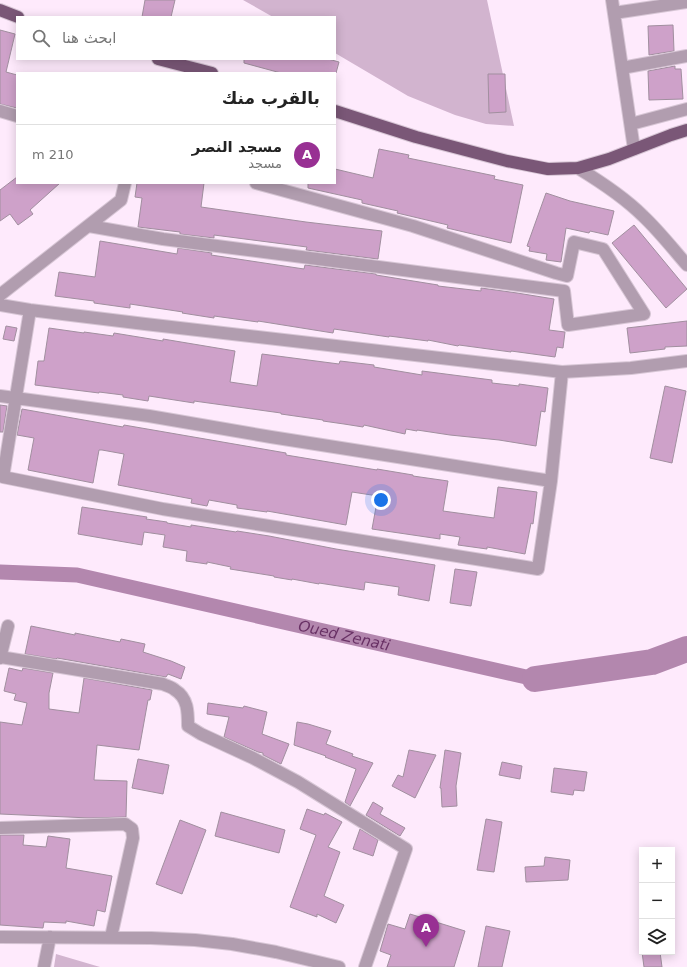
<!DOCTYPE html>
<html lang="ar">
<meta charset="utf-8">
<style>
body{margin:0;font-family:"DejaVu Sans","Noto Sans Arabic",sans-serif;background:#f2f2f2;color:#222;direction:rtl}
.controls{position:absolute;right:12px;bottom:12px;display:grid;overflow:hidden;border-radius:0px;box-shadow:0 2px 10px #0003}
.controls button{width:36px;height:36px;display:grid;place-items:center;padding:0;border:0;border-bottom:1px solid #e0e0e0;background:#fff;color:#222;font:20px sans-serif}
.you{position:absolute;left:381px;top:500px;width:14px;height:14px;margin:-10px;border:3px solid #fff;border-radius:50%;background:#1a73e8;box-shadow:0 0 0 6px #1a73e833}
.badge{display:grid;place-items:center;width:26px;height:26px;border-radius:50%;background:#983093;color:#fff;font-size:13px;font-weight:700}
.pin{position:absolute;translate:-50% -33px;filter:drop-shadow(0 1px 2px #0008)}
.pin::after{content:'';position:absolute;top:21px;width:14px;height:12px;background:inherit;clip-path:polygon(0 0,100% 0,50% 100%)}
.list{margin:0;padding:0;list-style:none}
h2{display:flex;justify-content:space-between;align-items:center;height:52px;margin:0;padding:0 16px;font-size:17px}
h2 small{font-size:13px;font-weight:400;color:#767676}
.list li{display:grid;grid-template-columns:26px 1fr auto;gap:12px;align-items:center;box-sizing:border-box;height:60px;padding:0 16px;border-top:1px solid #e0e0e0}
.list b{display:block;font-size:15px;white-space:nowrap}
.list p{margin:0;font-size:13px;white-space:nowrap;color:#767676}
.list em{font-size:13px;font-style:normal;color:#767676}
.icon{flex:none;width:22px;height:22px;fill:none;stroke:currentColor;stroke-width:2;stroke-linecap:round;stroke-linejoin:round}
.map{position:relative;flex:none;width:687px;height:967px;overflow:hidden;direction:ltr}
.search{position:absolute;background:#fff;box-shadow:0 2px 10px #0003;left:16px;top:16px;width:320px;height:44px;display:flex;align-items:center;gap:10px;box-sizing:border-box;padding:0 14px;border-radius:0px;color:#767676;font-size:15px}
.panel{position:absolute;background:#fff;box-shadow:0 2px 10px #0003;left:16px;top:72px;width:320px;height:112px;border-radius:0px;direction:rtl}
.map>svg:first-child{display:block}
.green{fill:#d2b4cf}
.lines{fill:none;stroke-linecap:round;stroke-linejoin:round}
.canal{stroke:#b387ae;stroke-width:15}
.river{stroke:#b387ae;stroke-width:26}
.building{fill:#cea1c9;stroke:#a18f9f}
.minor-casing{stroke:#d7c6d5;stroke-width:14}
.major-casing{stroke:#d7c6d5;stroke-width:14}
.minor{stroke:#b19daf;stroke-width:12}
.major{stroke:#7a5777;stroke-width:12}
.labels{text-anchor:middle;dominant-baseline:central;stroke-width:3;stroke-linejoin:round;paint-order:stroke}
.water-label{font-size:15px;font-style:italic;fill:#693165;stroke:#fff}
</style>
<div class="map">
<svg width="687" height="967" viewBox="0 0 687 967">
<rect width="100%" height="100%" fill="#feeafc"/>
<path class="green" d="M243 0H487L514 126 486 124 455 115 408 96 335 53V17H273Z
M56 954 100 967H54Z"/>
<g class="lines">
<path class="canal" id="s1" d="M0 572 77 575 535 679"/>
<path class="river" d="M535 679 652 662 687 649"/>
</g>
<path class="building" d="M145 0H175L171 17H142Z
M673 25 674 51 649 55 648 26Z
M0 30 15 34 6 72 17 75V108L0 104Z
M244 59H328L339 62 336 73H281L244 63Z
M675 66V69H681L683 99 649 100 648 71Z
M488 74H505L506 112 489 113Z
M379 149 409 155 408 158 495 176 494 179 523 185 511 243 447 228 448 225 397 213 398 211 362 203V200L308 188V183H335V169L373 178Z
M17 177V183H60L30 210 33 214 18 225 10 214 0 221V190Z
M137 183H204L201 207 306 222 382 231 378 259 306 250 307 247 214 235V238L180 234V232L138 227 142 198 135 197Z
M546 193 570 201 614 211 608 235 590 231 589 233 566 228 561 262 546 260 547 254 529 251 530 247 527 246Z
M634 225 687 289 666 308 612 243Z
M100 241 177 254 178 248 212 253 211 255 304 269 305 265 376 274V275L438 285V286L481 291V288L517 293 554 299 549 330 565 332 563 348 557 347 555 357 511 351V352L459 345 458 346 428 340V341L389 336V337L334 329 333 333 258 321V322L214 316V318L182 313 183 312 130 304V308L94 303V301L55 296 59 272 95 277Z
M687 321V346L665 347V349L630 353 627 328Z
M6 326 17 328 14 341 3 339Z
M49 328 84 333V332L113 336 114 333 163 341V339L235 351 230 382 257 386 262 354 339 364 340 361 374 365V367L422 375V371L492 380V383L519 386V384L548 388 545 412 541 411 536 446 499 440 450 435 417 430V431L406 429 405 434 364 425 363 427 344 424 323 421V420L281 414V413L194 401V403L149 396 148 401 123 397V395L99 392V393L35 385 38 361H44Z
M665 386 686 391 672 463 650 458Z
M0 405 7 406 3 432H0Z
M22 409 123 427 124 425 286 453V455L377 470V469L413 475V476L448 481 443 511 494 518 498 487 537 492 533 524 531 523 525 554 487 547V549L458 545 460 537 440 534V539L372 529 378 496 352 492 346 525 267 511V512L237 508V505L209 500 207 506 191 503 192 499 118 485 124 454 102 450H99L93 483 28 470 34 438 17 435Z
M82 507 147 517 146 519 167 522V523L191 527V525L236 532 237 531 269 536 336 549 435 565 429 601 398 595 399 587 365 582 364 590 319 583V584L292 579V580L274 577V576L230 569 231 567 207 562V564L186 561 187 551 163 547 165 535 144 532 142 545 78 534Z
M455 569 477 572 471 606 450 603Z
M31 626 75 635V633L120 642 121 639 145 644 143 652 171 661 185 667 181 679 168 674 166 677 57 658 56 659 25 654Z
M9 668 22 671 23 668 53 673 49 693V709L79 713 84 678 152 690 150 700H148L139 750 97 745 94 780 127 781 126 817 90 818 0 814V722L22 725 27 703 14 700 16 694 4 691Z
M208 703 243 708 244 706 267 712 262 734 289 744 281 764 263 755V753L258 752 224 737 229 717 207 714Z
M297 722 308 724 331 731 326 744 353 754 352 756 373 763 350 806 345 802 356 769 325 757 326 756 294 745Z
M409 750 436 755 415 798 392 786 398 775 403 777Z
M445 750 461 753 456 786 457 806 442 807 441 788H440Z
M138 759 169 765 163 794 132 788Z
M502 762 522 766 520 779 499 775Z
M554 768 587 772 584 791 574 790 573 795 551 792Z
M373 802 383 808 380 814 405 828 400 836 366 815Z
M307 809 324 815 325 813 342 822 328 847 340 852 324 896 344 905 336 923 317 914V917L290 907 316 835 300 829Z
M221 812 285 830 279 853 215 836Z
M486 819 502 822 494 872 477 870Z
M180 820 206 830 182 894 156 884Z
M360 829 378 840 373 856 353 849Z
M0 835H24L23 845 46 847 48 836 70 839 66 868 112 876 105 912 97 910 94 926 66 921V923L44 922 43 928 0 925Z
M545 857 570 860 568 880 526 882 525 867 544 866Z
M410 914 465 931 454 967H387L391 955 380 951 388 924 405 929Z
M486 926 510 931 502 967H478Z
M642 952H660L662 967H644Z"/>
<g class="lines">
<g class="minor-casing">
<path id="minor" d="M612 0 634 149
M614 13 687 2
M622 68 687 56
M0 111 17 116
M631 124 687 109
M578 168C601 182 624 197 643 216 659 231 673 249 687 265
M89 226 163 239 564 291 568 325 644 314 603 249 574 242 567 276 556 273 413 226 256 183
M0 295 121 200 125 183
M0 305 30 310 145 324 562 372 631 368 687 361
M30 310 3 477 163 509 538 569 551 481 562 372
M0 396 149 416 271 437 551 481
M0 657 163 684C167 686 172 687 175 690 188 698 188 712 188 726L201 734 253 758 298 782 406 849 365 967
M0 658 8 626
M0 828 125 824 132 829 133 838 111 937
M0 937 151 938 195 940 232 944 276 952 339 967
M44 967 50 937"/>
</g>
<g class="major-casing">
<path id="major" d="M0 10 18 17
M158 59 212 73
M335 111 416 137 507 161 548 169 578 168 609 159 671 135 687 130"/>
</g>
<use href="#minor" class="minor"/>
<use href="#major" class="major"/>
</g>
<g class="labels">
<g class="water-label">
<text stroke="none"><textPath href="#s1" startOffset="351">Oued Zenati</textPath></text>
</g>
</g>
</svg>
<div class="controls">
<button>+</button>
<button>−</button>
<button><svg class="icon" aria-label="layers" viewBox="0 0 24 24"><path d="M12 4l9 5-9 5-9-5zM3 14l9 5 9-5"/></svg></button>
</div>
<div class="you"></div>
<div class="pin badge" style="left:426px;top:947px">A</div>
<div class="search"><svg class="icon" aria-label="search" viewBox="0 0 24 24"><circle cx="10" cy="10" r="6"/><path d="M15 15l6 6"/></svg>ابحث هنا</div>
<section class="panel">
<h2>بالقرب منك<small></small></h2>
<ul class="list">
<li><span class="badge">A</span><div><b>مسجد النصر</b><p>مسجد</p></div><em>210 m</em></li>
</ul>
</section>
</div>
